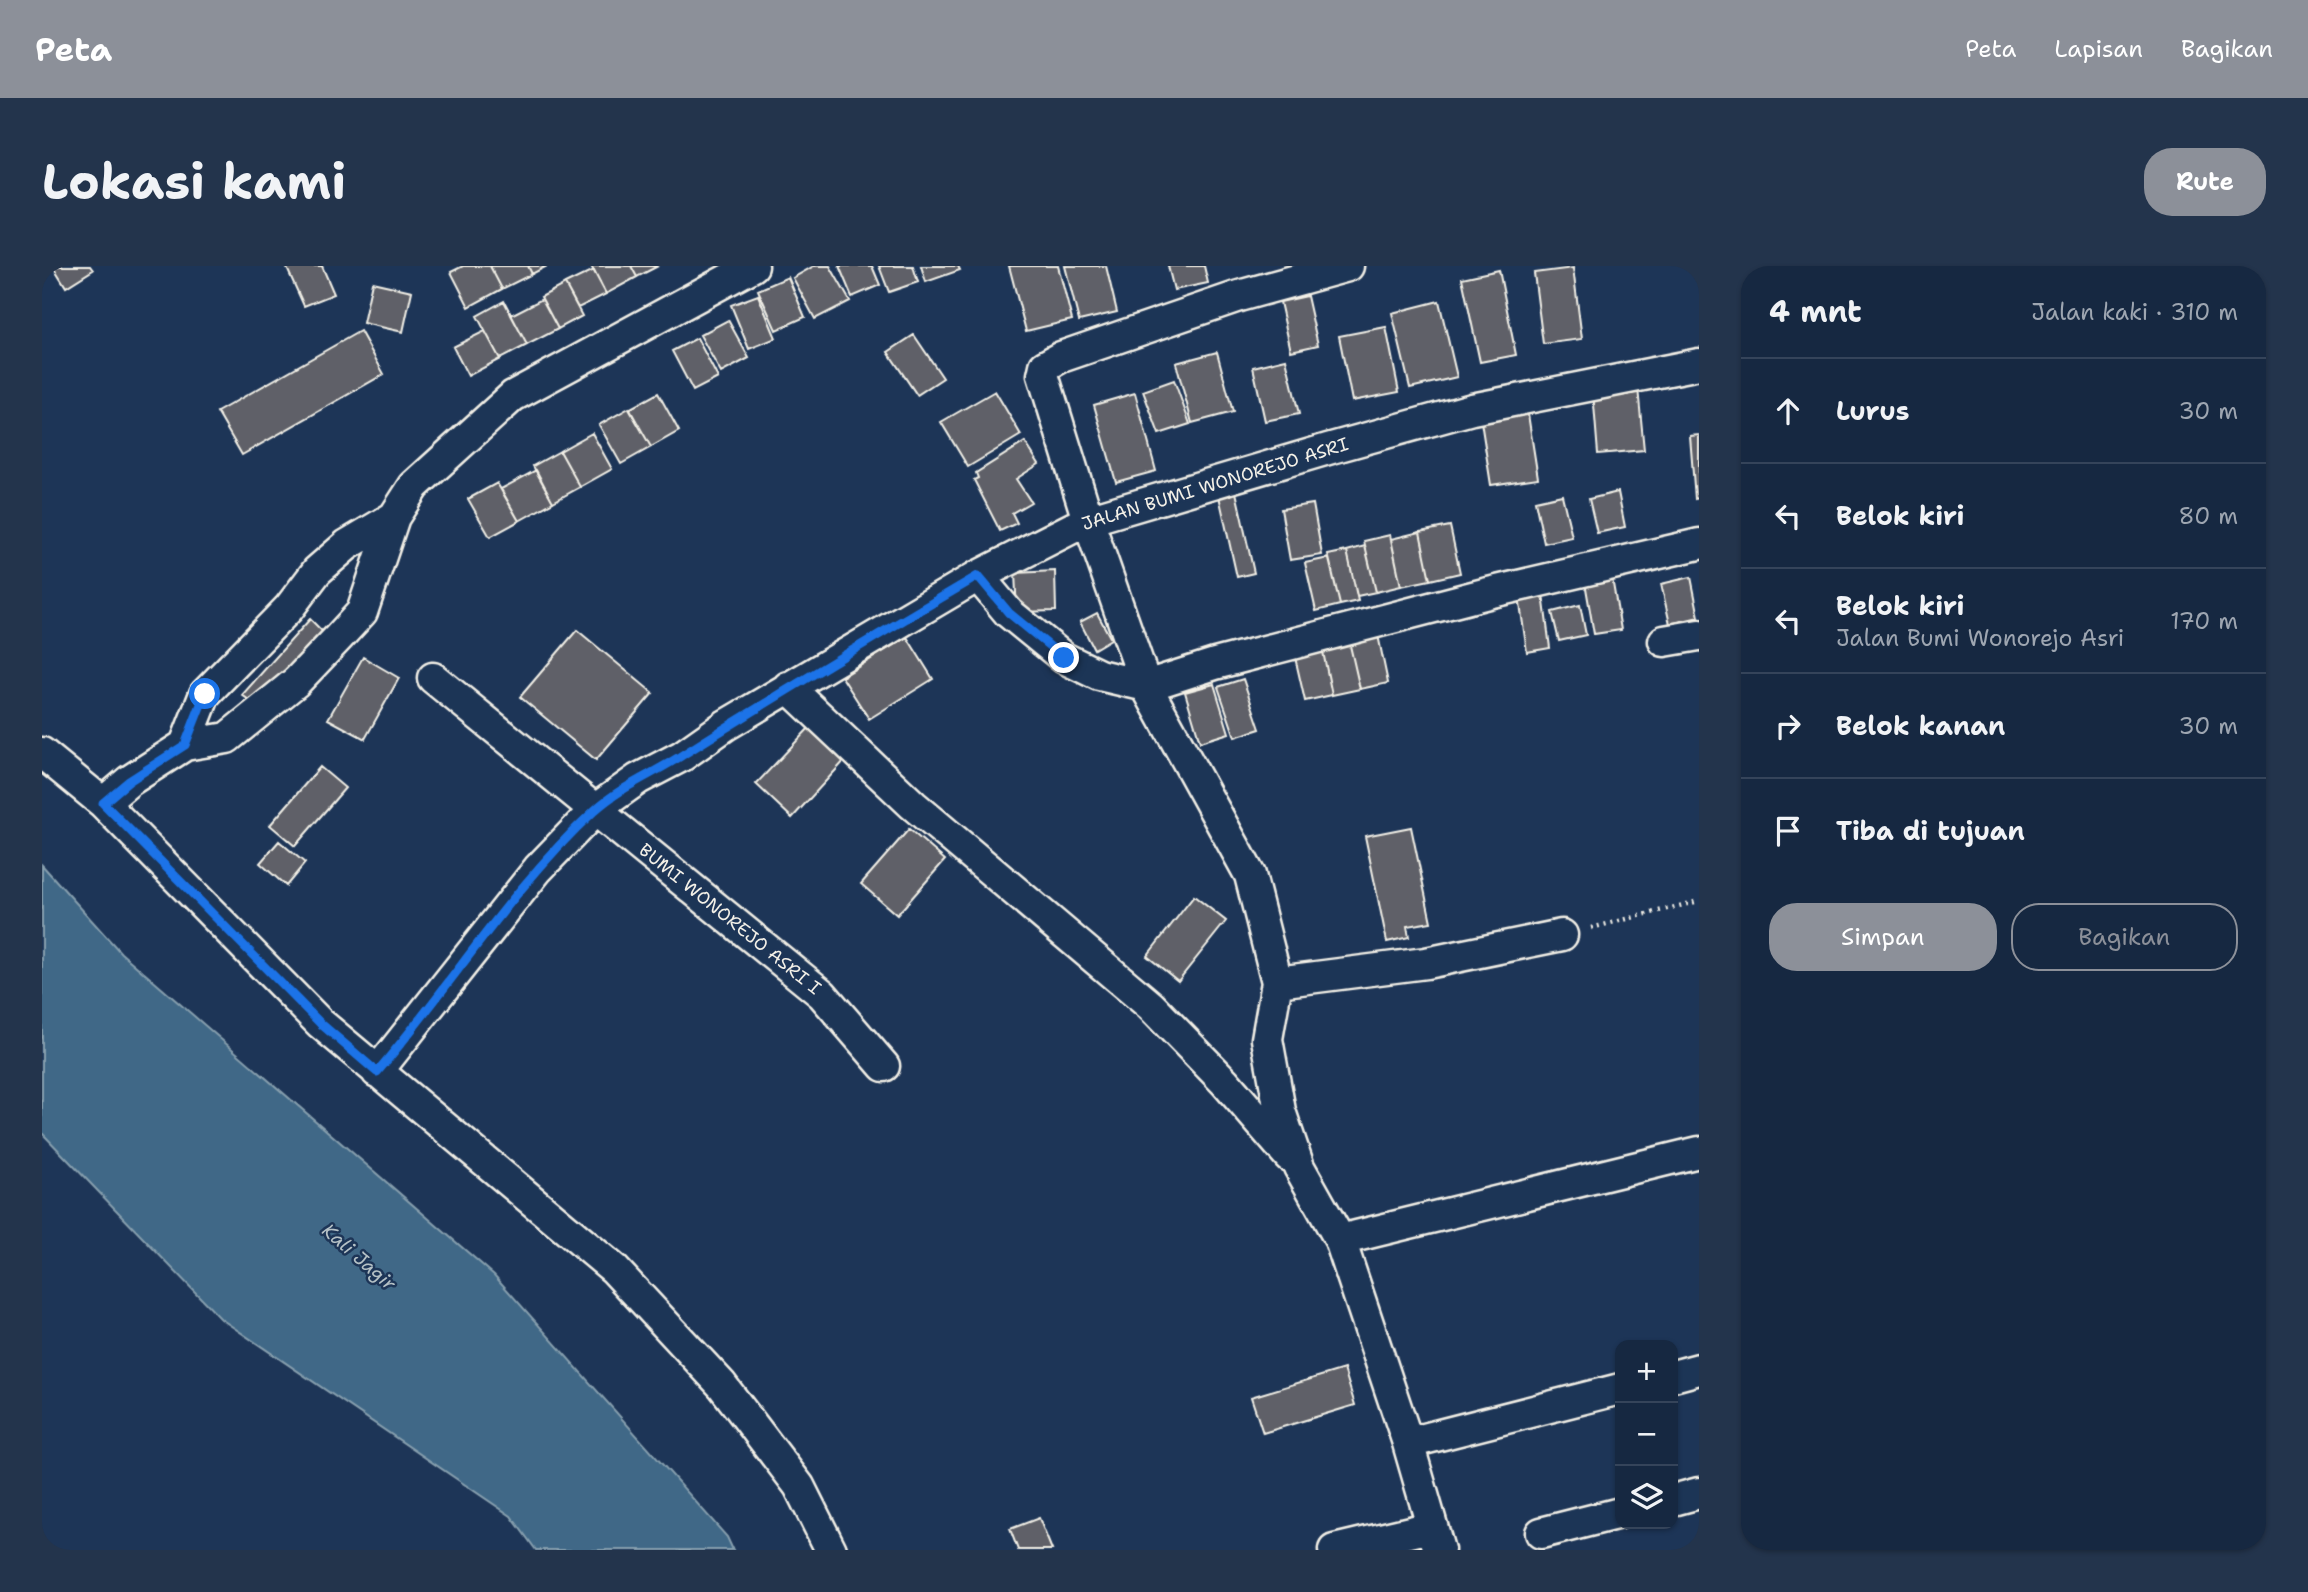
<!DOCTYPE html>
<html lang="id">
<meta charset="utf-8">
<style>
body{margin:0;font-family:"Shantell Sans",sans-serif;background:#23344c;color:#f1f3f6}
.controls{position:absolute;right:21px;bottom:21px;display:grid;overflow:hidden;border-radius:14px;box-shadow:0 2px 5px #0004}
.controls button{width:63px;height:63px;display:grid;place-items:center;padding:0;border:0;border-bottom:2px solid #35445a;background:#162841;color:#f1f3f6;font:35px sans-serif}
.stop{position:absolute;width:21px;height:21px;margin:-16px;border:5px solid #1a73e8;border-radius:50%;background:#fff}
.stop.end{background:#1a73e8;border-color:#fff;box-shadow:0 2px 7px #0008}
.list{margin:0;padding:0;list-style:none}
h2{display:flex;justify-content:space-between;align-items:center;height:91px;margin:0;padding:0 28px;font-size:30px}
h2 small{font-size:23px;font-weight:400;color:#9ea6b1}
.list li{display:grid;grid-template-columns:46px 1fr auto;gap:21px;align-items:center;box-sizing:border-box;height:105px;padding:0 28px;border-top:2px solid #35445a}
.list b{display:block;font-size:26px;white-space:nowrap}
.list p{margin:0;font-size:23px;white-space:nowrap;color:#9ea6b1}
.list em{font-size:23px;font-style:normal;color:#9ea6b1}
.actions{display:flex;gap:14px;padding:21px 28px}
.actions a{flex:1;padding:16px 0;border:2px solid #8c9099;border-radius:28px;text-align:center;font-size:24px;color:#8c9099}
.actions .main{background:#8c9099;color:#fff}
.icon{flex:none;width:38px;height:38px;fill:none;stroke:currentColor;stroke-width:2;stroke-linecap:round;stroke-linejoin:round}
.map{position:relative;flex:none;width:1657px;height:1284px;overflow:hidden;border-radius:28px}
header{display:flex;align-items:center;gap:42px;box-sizing:border-box;height:98px;padding:0 35px;background:#8c9099;color:#fff}
header strong{font-size:33px}
nav{display:flex;gap:38px;margin-inline-start:auto;font-size:24px}
.intro{display:flex;align-items:center;justify-content:space-between;box-sizing:border-box;height:168px;padding:0 42px}
h1{margin:0;font-size:49px}
.button{padding:18px 32px;border-radius:28px;background:#8c9099;color:#fff;font-size:24px;font-weight:700}
main{display:flex;gap:42px;padding:0 42px}
aside{flex:1;background:#162841;border-radius:28px;box-shadow:0 2px 5px #0004}
.map>svg:first-child{display:block}
.water{fill:#3f6887;stroke:#879fae;stroke-width:2}
.building{fill:#5e6168;stroke:#f4f1e8;stroke-width:2}
.lines{fill:none;stroke-linecap:round;stroke-linejoin:round}
.minor-casing{stroke:#f4f1e8;stroke-width:35}
.path{stroke:#f4f1e8;stroke-width:4.5;stroke-dasharray:2 5;stroke-linecap:butt}
.minor{stroke:#1d3557;stroke-width:30}
.route{stroke:#1a73e8;stroke-width:9}
.labels{text-anchor:middle;dominant-baseline:central;stroke-width:5;stroke-linejoin:round;paint-order:stroke}
.street-label{font-size:18px;fill:#f4f1e8;stroke:#1d3557}
.water-label{font-size:19px;font-style:italic;fill:#b5c1c6;stroke:#1d3557}
</style>
<header>
<strong>Peta</strong>
<nav><a>Peta</a><a>Lapisan</a><a>Bagikan</a></nav>
</header>
<div class="intro"><h1>Lokasi kami</h1><a class="button">Rute</a></div>
<main>
<div class="map">
<svg width="1657" height="1284" viewBox="0 0 1657 1284">
<rect width="100%" height="100%" fill="#1d3557"/>
<filter id="ink" filterUnits="userSpaceOnUse"><feTurbulence type="fractalNoise" baseFrequency=".0143" numOctaves="2"/><feDisplacementMap in="SourceGraphic" scale="14" xChannelSelector="R" yChannelSelector="G"/><feConvolveMatrix kernelMatrix="1 2 1 2 8 2 1 2 1" color-interpolation-filters="sRGB"/></filter>
<g filter="url(#ink)">
<path class="water" d="M0 599 79 687 452 1009 685 1271 691 1284H494L469 1250 179 1053 0 867Z"/>
<path class="building" d="M11 0H48L51 4 24 21Z
M244 0H280L292 28 262 40Z
M421 0H448L460 23 427 41 409 6Z
M448 0H486L490 8 460 23Z
M486 0H505L490 8Z
M549 0H589L595 11 564 28Z
M589 0H616L595 11Z
M772 0H788L808 35 773 53 751 12Z
M797 0H830L838 19 810 31Z
M837 0H871L876 16 847 26Z
M879 0H916L918 4 884 16Z
M967 0H1016L1030 54 984 65Z
M1023 0H1064L1075 46 1037 55Z
M1126 0H1162L1166 17 1132 24Z
M1531 2 1540 73 1501 78 1492 7Z
M552 4 564 28 536 42 523 18Z
M1457 4 1474 89 1438 96 1420 12Z
M746 11 763 51 734 64 716 24Z
M330 16 370 25 361 66 321 57Z
M523 18 540 50 516 63 499 31Z
M716 29 734 72 707 83 689 39Z
M1265 30 1276 79 1249 85 1238 36Z
M500 33 516 63 485 79 469 49Z
M462 35 485 79 458 93 435 50Z
M1397 35 1415 111 1368 122 1350 47Z
M686 54 707 92 679 107 658 69Z
M1344 61 1357 126 1310 135 1297 70Z
M318 65 342 108 200 189 175 146Z
M443 65 458 93 426 110 411 81Z
M872 69 901 112 875 129 846 86Z
M655 72 676 112 651 125 630 85Z
M1175 86 1191 146 1150 157 1134 97Z
M1244 93 1257 148 1223 155 1211 101Z
M1132 114 1148 158 1117 168 1101 125Z
M1596 122 1602 184 1556 188 1551 126Z
M953 125 979 169 926 201 899 156Z
M616 127 637 165 609 181 587 143Z
M1093 127 1114 205 1074 216 1052 139Z
M587 142 609 181 579 198 557 159Z
M1485 142 1496 212 1449 219 1438 149Z
M550 167 570 203 538 221 518 185Z
M1657 169V232L1653 233 1648 170Z
M983 176 997 198 974 213 989 236 970 247 975 257 958 265 932 214 936 212 934 207Z
M518 185 538 221 511 236 491 200Z
M494 204 511 236 477 255 459 223Z
M455 217 477 255 448 271 426 233Z
M1194 226 1212 307 1195 311 1177 230Z
M1576 226 1583 261 1555 267 1547 233Z
M1520 229 1530 271 1502 277 1493 235Z
M1271 238 1280 289 1248 294 1239 243Z
M1408 260 1418 307 1388 314 1378 266Z
M1378 266 1388 314 1359 320 1349 273Z
M1348 269 1359 320 1334 326 1322 275Z
M1323 280 1334 326 1315 330 1305 285Z
M1305 285 1316 335 1298 339 1286 289Z
M1287 292 1298 339 1274 345 1263 297Z
M1013 305 1014 345 975 346 973 307Z
M1649 311 1657 351 1628 358 1619 318Z
M1570 312 1579 364 1552 368 1543 316Z
M1501 328 1508 382 1485 386 1477 331Z
M1538 339 1544 369 1517 375 1510 346Z
M1055 347 1069 373 1052 383 1038 356Z
M268 353 290 375 220 443 200 429Z
M535 364 611 427 554 494 478 431Z
M1336 369 1346 417 1318 423 1307 375Z
M865 371 891 413 827 453 800 411Z
M1307 375 1318 423 1290 429 1280 381Z
M1280 381 1290 429 1263 435 1252 387Z
M321 391 357 412 323 473 286 453Z
M1201 413 1218 463 1193 471 1176 421Z
M1172 418 1187 467 1158 476 1143 426Z
M769 460 804 493 750 552 714 518Z
M278 501 303 522 253 580 228 559Z
M1369 561 1389 656 1365 660 1367 671 1345 676 1323 570Z
M867 563 903 594 855 649 819 618Z
M237 575 263 597 244 620 218 597Z
M1152 630 1184 655 1136 715 1105 690Z
M1302 1103 1313 1139 1221 1167 1209 1131Z
M997 1252 1010 1284H976L968 1263Z"/>
<g class="lines">
<g class="minor-casing">
<path id="minor" d="M1306 0 1197 30 1019 91 1003 100 1001 109 1046 254 1104 420 1208 609 1235 716 1225 773 1238 845 1257 901 1298 974 1366 1177 1397 1284
M936 310 967 347 1022 392 1057 409 1104 420 1173 398 1446 327 1657 278
M1622 375 1657 369
M391 412 780 728 842 800
M746 421 871 539 1109 740 1183 816 1247 890
M143 479 185 472 254 416 296 372 320 346 352 251
M0 487 61 537 278 757 572 1003 680 1119 757 1220 789 1284
M61 537 87 515 143 479 163 428 247 342 275 305 305 279 352 251 372 220 471 130 711 0
M1235 716 1384 697 1520 669
M335 806 496 603 554 543 596 513 640 490 684 459 936 310 1046 254 1286 183 1430 143 1657 98
M1298 974 1657 886
M1631 1110 1657 1103
M1366 1177 1578 1123
M1631 1234 1657 1227
M1499 1267 1578 1247
M1292 1284 1389 1261"/>
</g>
<path class="path" d="M1549 662 1657 635"/>
<use href="#minor" class="minor"/>
</g>
</g>
<g class="lines" filter="url(#ink)">
<path class="route" d="M163 428 143 479 87 515 61 537 278 757 335 806C409 720 469 622 552 545 579 520 612 508 642 488 739 427 837 368 936 310L967 347 1022 392"/>
</g>
<g class="labels">
<g class="street-label">
<text transform="translate(1173 218) rotate(-17)">JALAN BUMI WONOREJO ASRI</text>
<text transform="translate(688 653) rotate(39)">BUMI WONOREJO ASRI I</text>
</g>
<g class="water-label">
<text transform="translate(317 991) rotate(41)">Kali Jagir</text>
</g>
</g>
</svg>
<div class="controls">
<button>+</button>
<button>−</button>
<button><svg class="icon" aria-label="layers" viewBox="0 0 24 24"><path d="M12 4l9 5-9 5-9-5zM3 14l9 5 9-5"/></svg></button>
</div>
<div class="stop" style="left:163px;top:428px"></div>
<div class="stop end" style="left:1022px;top:392px"></div>
</div>
<aside>
<h2>4 mnt<small>Jalan kaki · 310 m</small></h2>
<ul class="list">
<li><svg class="icon" aria-label="ahead" viewBox="0 0 24 24"><path d="M12 20V5M6 11l6-6 6 6"/></svg><div><b>Lurus</b></div><em>30 m</em></li>
<li><svg class="icon" aria-label="left" viewBox="0 0 24 24"><path d="M17 20v-9H6M10 6l-5 5 5 5"/></svg><div><b>Belok kiri</b></div><em>80 m</em></li>
<li><svg class="icon" aria-label="left" viewBox="0 0 24 24"><path d="M17 20v-9H6M10 6l-5 5 5 5"/></svg><div><b>Belok kiri</b><p>Jalan Bumi Wonorejo Asri</p></div><em>170 m</em></li>
<li><svg class="icon" aria-label="right" viewBox="0 0 24 24"><path d="M7 20v-9h11M14 6l5 5-5 5"/></svg><div><b>Belok kanan</b></div><em>30 m</em></li>
<li><svg class="icon" aria-label="arrive" viewBox="0 0 24 24"><path d="M6 21V4h12l-3 4 3 4H6"/></svg><div><b>Tiba di tujuan</b></div></li>
</ul>
<div class="actions"><a class="main">Simpan</a><a>Bagikan</a></div>
</aside>
</main>
